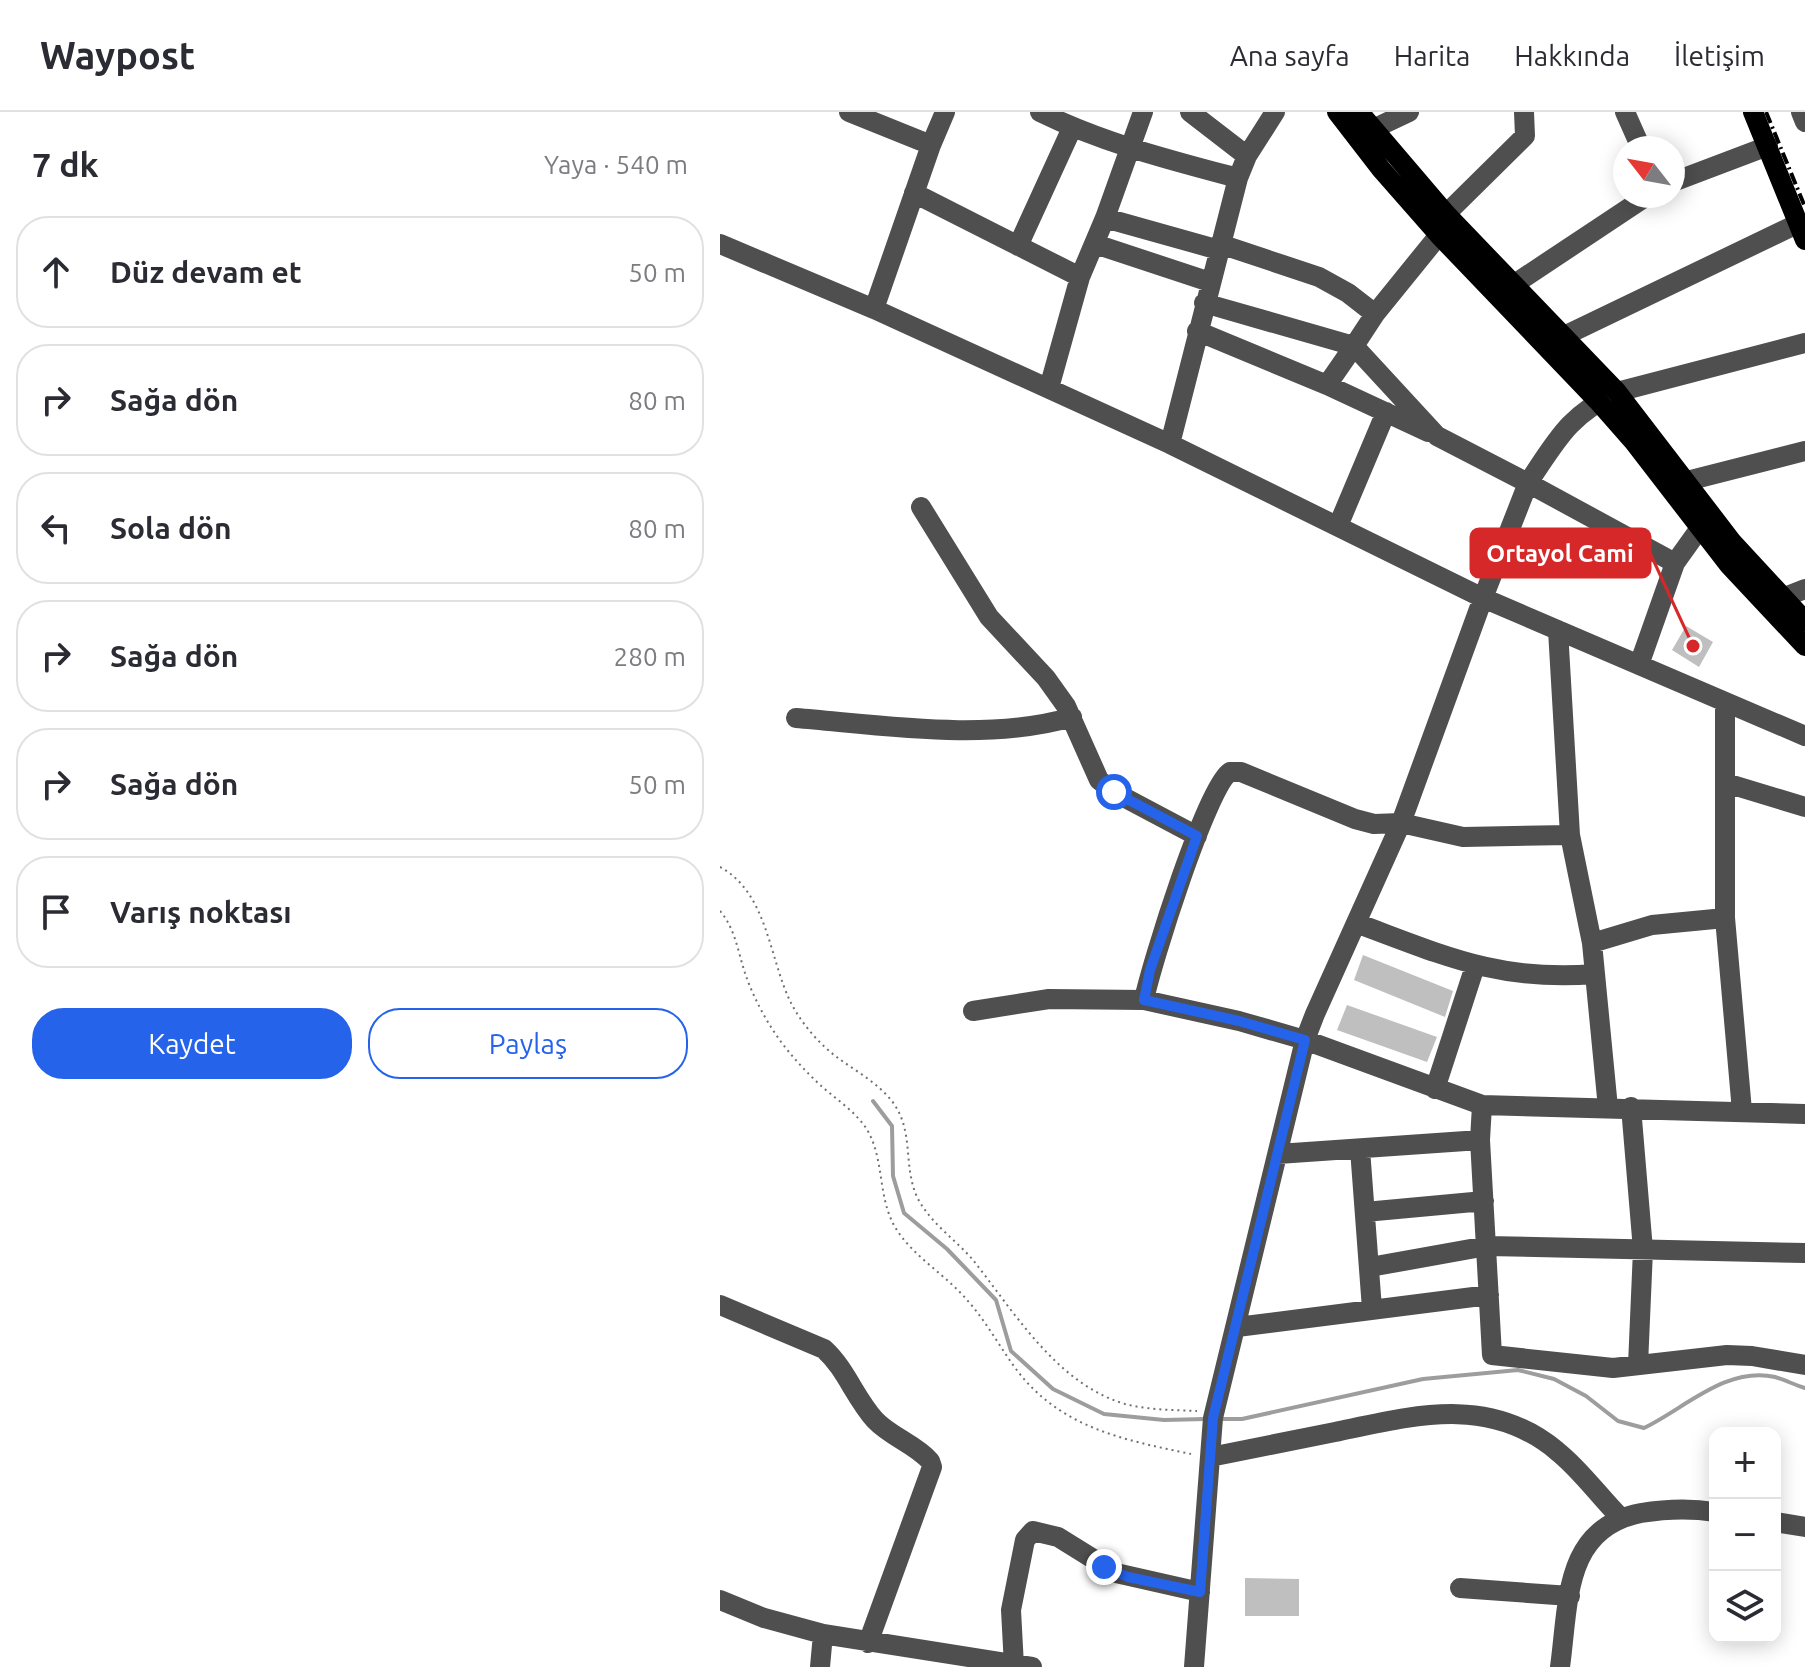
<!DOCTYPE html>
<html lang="tr">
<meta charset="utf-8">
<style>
body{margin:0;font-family:Ubuntu,sans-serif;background:#f2f2f3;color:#2b2b33}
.controls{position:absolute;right:24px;bottom:24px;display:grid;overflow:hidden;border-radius:16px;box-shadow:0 4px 20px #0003}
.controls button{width:72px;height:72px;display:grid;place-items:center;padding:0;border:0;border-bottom:2px solid #e1e1e2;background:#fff;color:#2b2b33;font:40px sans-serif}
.compass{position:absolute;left:893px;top:24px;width:72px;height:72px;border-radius:50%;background:#fff;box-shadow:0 4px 20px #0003;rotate:301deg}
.stop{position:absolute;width:24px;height:24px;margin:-18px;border:6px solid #2563eb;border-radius:50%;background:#fff}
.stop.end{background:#2563eb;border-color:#fff;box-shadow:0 2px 8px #0008}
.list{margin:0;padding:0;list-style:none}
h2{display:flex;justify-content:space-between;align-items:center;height:104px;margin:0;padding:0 32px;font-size:34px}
h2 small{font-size:26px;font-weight:400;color:#7c7c81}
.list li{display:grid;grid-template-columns:52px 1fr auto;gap:24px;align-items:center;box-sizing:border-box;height:112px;margin:0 16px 16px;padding:0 16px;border:2px solid #e1e1e2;border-radius:32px}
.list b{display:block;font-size:30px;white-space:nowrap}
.list em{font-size:26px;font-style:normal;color:#7c7c81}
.actions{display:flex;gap:16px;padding:24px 32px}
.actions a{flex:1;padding:18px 0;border:2px solid #2563eb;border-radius:32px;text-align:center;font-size:28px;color:#2563eb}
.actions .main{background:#2563eb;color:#fff}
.icon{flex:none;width:44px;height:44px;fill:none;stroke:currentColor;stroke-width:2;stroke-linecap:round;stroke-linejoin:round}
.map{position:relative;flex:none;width:1085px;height:1555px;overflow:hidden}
header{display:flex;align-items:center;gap:48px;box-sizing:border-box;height:112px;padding:0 40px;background:#fff;border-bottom:2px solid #e1e1e2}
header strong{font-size:38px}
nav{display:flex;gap:44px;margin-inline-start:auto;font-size:28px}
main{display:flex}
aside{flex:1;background:#fff}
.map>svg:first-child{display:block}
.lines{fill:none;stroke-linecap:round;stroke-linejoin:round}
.stream{stroke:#9d9d9d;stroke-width:4}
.building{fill:#bfbfbf}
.path{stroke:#717171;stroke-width:2;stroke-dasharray:2 4;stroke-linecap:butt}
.minor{stroke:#4f4f4f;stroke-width:20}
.major{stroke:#000;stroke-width:20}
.rail{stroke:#000;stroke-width:4;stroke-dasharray:12 4 2 4;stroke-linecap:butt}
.route{stroke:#2563eb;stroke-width:10}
.leader{fill:none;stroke:#d62828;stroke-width:3}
.callout-dot{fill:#d62828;stroke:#fff;stroke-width:3}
.callout{fill:#d62828;stroke:#d62828;stroke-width:3}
.callout-label{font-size:24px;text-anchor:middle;font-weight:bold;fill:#fff}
</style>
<header>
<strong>Waypost</strong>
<nav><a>Ana sayfa</a><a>Harita</a><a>Hakkında</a><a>İletişim</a></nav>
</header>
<main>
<aside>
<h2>7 dk<small>Yaya · 540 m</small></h2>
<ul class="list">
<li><svg class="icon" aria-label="ahead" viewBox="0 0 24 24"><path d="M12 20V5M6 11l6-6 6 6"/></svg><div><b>Düz devam et</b></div><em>50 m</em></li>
<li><svg class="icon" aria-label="right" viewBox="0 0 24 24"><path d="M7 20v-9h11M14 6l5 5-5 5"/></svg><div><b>Sağa dön</b></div><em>80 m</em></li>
<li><svg class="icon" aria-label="left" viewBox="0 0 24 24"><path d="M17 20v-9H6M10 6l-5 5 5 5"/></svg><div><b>Sola dön</b></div><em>80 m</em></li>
<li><svg class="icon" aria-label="right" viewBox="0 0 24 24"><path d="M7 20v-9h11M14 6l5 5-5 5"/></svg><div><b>Sağa dön</b></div><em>280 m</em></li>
<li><svg class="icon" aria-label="right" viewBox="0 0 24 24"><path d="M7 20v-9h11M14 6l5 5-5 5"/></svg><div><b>Sağa dön</b></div><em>50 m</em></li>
<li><svg class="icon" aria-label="arrive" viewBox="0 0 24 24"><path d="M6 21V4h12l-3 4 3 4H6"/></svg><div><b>Varış noktası</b></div></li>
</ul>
<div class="actions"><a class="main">Kaydet</a><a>Paylaş</a></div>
</aside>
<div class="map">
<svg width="1085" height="1555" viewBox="0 0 1085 1555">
<rect width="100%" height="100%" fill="#fff"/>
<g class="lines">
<path class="stream" d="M153 989 172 1014 173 1064 184 1101 227 1137 276 1188 291 1239 333 1277 384 1302 444 1308 486 1307
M499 1307H522L703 1267 798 1258 834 1267 866 1284 898 1309 924 1316C964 1297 1006 1254 1055 1265 1065 1268 1075 1273 1085 1276"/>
</g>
<path class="building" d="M966 514 993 530 979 555 952 538Z
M643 843 733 879 725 905 634 868Z
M627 893 717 925 707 950 617 918Z
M525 1466 579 1467V1504H525Z"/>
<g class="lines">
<path class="path" d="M0 755C48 781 49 847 71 891 82 912 99 932 118 946 137 960 160 972 174 992 194 1021 183 1054 197 1085 210 1111 235 1127 253 1148 295 1201 337 1272 405 1292 428 1298 453 1298 477 1299
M0 799C15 816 18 840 25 861 30 876 37 891 45 905 59 930 77 951 98 971 114 986 134 998 146 1016 165 1046 157 1084 175 1115 192 1144 225 1162 247 1188 266 1209 279 1234 296 1257 340 1316 404 1328 471 1342"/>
<path class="minor" d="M129 0 211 33
M320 0C383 31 450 48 518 66
M470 0 527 44
M804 0 805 24 726 102 719 123 655 202 634 234 717 324 808 371C837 328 848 304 897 280L1085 231
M905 0 921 36
M1081 0 1085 10
M653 17 689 0
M953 70 1048 34
M194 81 360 165
M385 106 499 138
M0 132 154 197 450 332 763 486 1085 624
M375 132 490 170
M500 132 599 165 628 181 655 202
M298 134 352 16
M793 173 927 84
M484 191 634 234 607 273
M154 197 211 33 225 0
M477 219 607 273 708 320
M844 224 1079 111
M329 276 360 165 385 106 423 0
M450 332 518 66 527 44 555 0
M967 369 1085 339
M201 395 269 505 326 566 346 594 379 668 394 680 477 724
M618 414 666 300
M1062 486 1085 477
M838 518 850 723 872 831 888 996
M919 553 955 451 980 416
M1005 590V806L1022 999
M76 606C161 613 269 630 352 605
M1006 671 1085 695
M850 723 743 725 681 711 654 712 635 707 521 660H510C487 674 431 853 424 888L519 909 585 928 762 993 1085 1002
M636 811C723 843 779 870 875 862
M872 831 932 813 1005 806
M253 899 329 887 424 888
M715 977 755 854
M762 993 760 1028 772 1243 893 1256 1007 1243 1032 1244 1085 1253
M911 995 923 1138 918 1253
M640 1037 652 1197
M558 1042 760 1028
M645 1100 764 1089
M650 1155 767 1134 1085 1141
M0 1193 104 1237C126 1257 135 1286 155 1308 171 1325 195 1332 210 1349L212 1355 148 1531
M517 1215 769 1183
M900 1405C879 1384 860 1357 837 1339 769 1282 692 1304 615 1320 574 1328 532 1337 490 1345L493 1306 585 928 595 902 681 711 763 486 808 371 955 451
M1055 1410 1085 1415
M740 1476 850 1484
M0 1488 44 1506 103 1522 312 1555
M294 1554 291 1498 305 1428 313 1419 338 1425 396 1461 480 1480
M100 1555 103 1522
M474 1555 490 1345
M840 1555C849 1491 843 1416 921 1401 945 1397 971 1396 995 1400"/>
<path class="major" d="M617 0 661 57 719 123 878 289 914 330 1009 453 1085 534
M639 0 726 102 897 280 1012 430 1085 509
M1033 0 1085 128"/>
<path class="rail" d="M1046 0 1085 95"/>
</g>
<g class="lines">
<path class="route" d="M384 1455 408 1465 480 1480 493 1306 585 928 519 909 424 888 430 858 477 724 394 680"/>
</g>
<path class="leader" d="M973 534L930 441"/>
<circle class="callout-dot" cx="973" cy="534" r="8"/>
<rect class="callout" x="751" y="417" width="179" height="48" rx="8"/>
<g class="callout-label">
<text x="840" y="450">Ortayol Cami</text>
</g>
</svg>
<div class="controls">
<button>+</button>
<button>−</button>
<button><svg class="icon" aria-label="layers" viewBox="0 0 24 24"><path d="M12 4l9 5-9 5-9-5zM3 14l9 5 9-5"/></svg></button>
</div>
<svg class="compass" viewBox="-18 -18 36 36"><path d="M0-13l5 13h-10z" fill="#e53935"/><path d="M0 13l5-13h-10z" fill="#7c7c81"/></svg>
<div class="stop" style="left:394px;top:680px"></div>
<div class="stop end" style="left:384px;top:1455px"></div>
</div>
</main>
